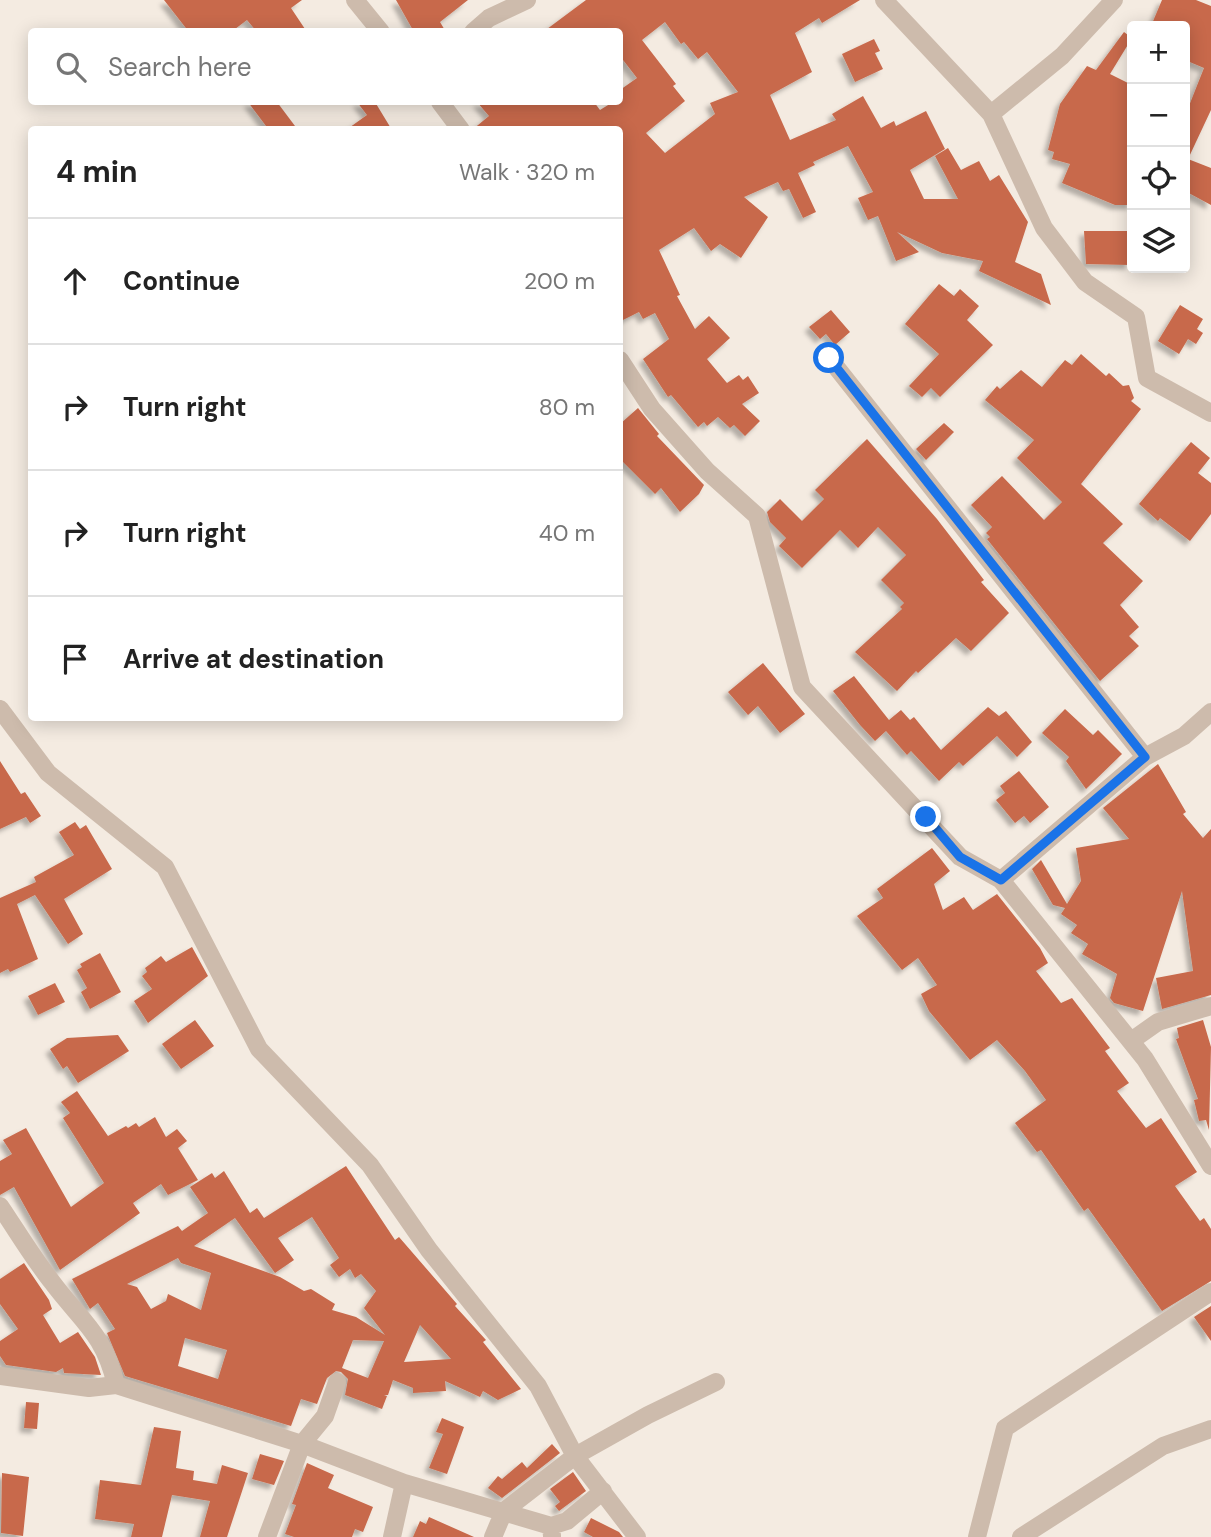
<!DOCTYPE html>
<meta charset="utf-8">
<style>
body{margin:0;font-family:"DM Sans",sans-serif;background:#f2f2f2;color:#222}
.controls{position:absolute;right:21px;top:21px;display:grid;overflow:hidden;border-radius:7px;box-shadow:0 4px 18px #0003}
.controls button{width:63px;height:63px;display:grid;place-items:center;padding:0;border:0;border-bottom:2px solid #e0e0e0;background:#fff;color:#222;font:35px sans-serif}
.stop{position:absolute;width:21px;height:21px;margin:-16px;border:5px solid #1a73e8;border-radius:50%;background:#fff}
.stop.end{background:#1a73e8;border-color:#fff;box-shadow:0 2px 7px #0008}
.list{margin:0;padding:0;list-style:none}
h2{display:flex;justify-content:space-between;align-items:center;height:91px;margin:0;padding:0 28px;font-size:30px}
h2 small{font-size:23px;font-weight:400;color:#767676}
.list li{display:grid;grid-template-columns:46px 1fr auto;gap:21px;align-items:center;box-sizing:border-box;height:126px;padding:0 28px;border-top:2px solid #e0e0e0}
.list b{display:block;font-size:26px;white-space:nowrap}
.list em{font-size:23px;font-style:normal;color:#767676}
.icon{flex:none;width:38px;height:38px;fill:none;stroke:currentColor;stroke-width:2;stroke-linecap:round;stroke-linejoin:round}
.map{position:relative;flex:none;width:1211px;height:1537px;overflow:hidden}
.search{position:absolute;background:#fff;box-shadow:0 4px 18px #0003;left:28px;top:28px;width:595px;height:77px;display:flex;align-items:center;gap:18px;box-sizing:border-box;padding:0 24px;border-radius:7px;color:#767676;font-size:26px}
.panel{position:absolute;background:#fff;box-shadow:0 4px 18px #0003;left:28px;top:126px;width:595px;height:595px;border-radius:7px}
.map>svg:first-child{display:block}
.building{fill:#c8694b;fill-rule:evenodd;filter:url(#shadow)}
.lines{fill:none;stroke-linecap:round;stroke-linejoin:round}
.street{stroke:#cdbbac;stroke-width:18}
.route{stroke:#1a73e8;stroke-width:9}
</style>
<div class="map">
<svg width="1211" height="1537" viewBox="0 0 1211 1537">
<defs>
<filter id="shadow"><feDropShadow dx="-4.5" dy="4.5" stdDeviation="2" flood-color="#0004"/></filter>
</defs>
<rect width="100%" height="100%" fill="#f4ebe1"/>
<path class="building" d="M164 0H302L291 8 307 32H257L247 20 231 32H189Z
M396 0H468L440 22 446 32H414Z
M586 0H860L822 23 819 18 795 33 812 72 770 95 790 140 836 120 832 114 863 96 881 128 894 121 896 126 926 111 945 149 910 170 924 199H958L935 156 948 148 961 170 979 161 990 181 999 175 1028 222 1015 262 1041 274 1051 305 979 271 983 261 942 253 897 232 919 252 896 261 878 216 868 220 858 198 873 192 848 146 813 162 815 165 798 173 816 212 803 218 789 189 783 191 778 182 744 197 768 217 741 258 720 244 711 251 694 228 659 250 680 295 677 296 695 329 709 316 730 338 707 359 727 383 739 375 743 380 748 376 759 393 742 404 760 421 745 436 734 425 730 428 718 417 707 426 704 422 698 427 671 395 668 397 643 359 669 339 655 313 643 319 639 312 623 320 620 313V130H472L489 116 477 102H594L600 110 613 102H620V90L637 78 620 56V32H543ZM665 22 681 44 684 42 698 59 707 52 738 92 710 103 715 114 665 153 646 133 685 101 673 86 676 84 642 40Z
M1162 0H1196L1211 6V110L1188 159 1211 168V205L1185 191V116L1204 68 1185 60V26H1151Z
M1124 32 1132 38 1110 74 1132 85V205H1115L1062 183 1070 164 1052 159 1054 152 1048 150 1060 104 1087 66 1096 70Z
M874 39 880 51 875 53 883 69 855 82 842 54Z
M248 102H277L298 130H269Z
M357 102H375L392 130H346L367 115Z
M1084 231H1131L1130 265 1086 264Z
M939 284 954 296 960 289 979 306 967 320 993 345 940 397 931 388 922 397 909 386 939 354 905 324Z
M1180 305 1203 319 1197 329 1203 333 1196 344 1188 339 1179 354 1158 341Z
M831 310 850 332 835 345 826 334 820 339 809 327Z
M1081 354 1106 376 1109 373 1123 386 1129 385 1134 398 1131 401 1141 409 1081 484 1123 524 1103 543 1143 581 1120 605 1139 627 1129 636 1139 646 1100 681 987 539 990 537 986 533 992 527 971 505 1002 476 1044 520 1062 502 1017 458 1034 440 985 400 997 386 1000 389 1021 370 1042 387 1065 360 1072 365Z
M638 408 659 434 657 436 704 485 699 494 680 512 661 488 655 494 620 459V424Z
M944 423 954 432 926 460 916 449Z
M867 439 937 519 984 580 981 582 1009 613 971 651 956 638 918 673 916 671 897 691 855 652 902 609 900 607 904 603 881 580 906 555 878 527 858 548 840 530 802 568 779 546 786 538 770 522 767 512 780 499 802 521 824 499 815 490Z
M1191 442 1210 458 1198 473 1211 483V514L1190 541 1160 518 1158 521 1139 504Z
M763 663 805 714 780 733 758 706 748 715 728 692Z
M854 676 889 720 901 710 910 720 914 717 941 750 988 707 999 716 1006 711 1032 742 1017 757 997 736 963 766 959 762 939 781 911 751 907 755 886 731 875 741 860 725 833 691Z
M1065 709 1093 735 1098 730 1122 754 1086 789 1066 761 1069 757 1042 733Z
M0 761 21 794 25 792 41 816 30 823 26 817 0 829Z
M1158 764 1186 812 1183 814 1203 838 1211 829V995L1162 1009 1156 978 1193 971 1182 891 1143 1011 1114 1003 1110 998 1117 974 1082 954 1088 944 1071 933 1077 925 1061 914 1065 908 1053 905 1032 869 1041 860 1067 904 1081 881 1076 848 1129 839 1103 808Z
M1019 771 1049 807 1030 823 1024 816 1015 823 996 800 1005 793 1000 786Z
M75 822 80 829 86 825 112 869 64 899 83 934 68 944 35 895 17 904 38 959 10 972 8 969 0 973V898L36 882 34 877 74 855 59 832Z
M932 848 950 871 934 884 943 910 964 897 973 910 997 894 1040 948 1048 963 1036 971 1061 1003 1072 998 1110 1048 1105 1051 1129 1083 1117 1091 1146 1128 1161 1118 1197 1172 1175 1186 1200 1221 1204 1218 1211 1229V1281L1162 1311 1088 1208 1084 1211 1041 1150 1037 1152 1015 1123 1046 1100 1025 1071 997 1040 970 1060 929 1011 921 994 937 985 918 958 902 970 857 916 883 898 877 889Z
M192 947 208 976 148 1023 134 1001 152 989 142 976 147 972 145 968 161 956 166 962Z
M100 953 121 992 90 1009 81 992 87 988 77 970 82 967 80 964Z
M55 983 65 1002 38 1015 28 996Z
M195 1020 214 1046 181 1069 162 1044Z
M1203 1020 1211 1047 1209 1130 1206 1120 1199 1121 1194 1100 1198 1099 1176 1039 1179 1038 1177 1028Z
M118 1035 129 1051 78 1083 67 1066 63 1069 50 1049 67 1038Z
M77 1091 108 1136 126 1126 128 1128 136 1123 139 1127 155 1117 166 1137 177 1129 187 1141 178 1148 198 1180 168 1195 161 1184 133 1203 140 1213 60 1270 14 1187 0 1195V1161L12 1154 3 1140 26 1128 71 1207 104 1183 63 1118 70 1113 61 1102Z
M346 1166 395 1240 399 1237 457 1304 455 1306 486 1340 483 1342 521 1389 498 1400 483 1391 480 1397 445 1381 446 1391 413 1393V1388L393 1380 388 1395H384L387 1396 382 1409 345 1395 348 1379 341 1372 336 1371 327 1378 317 1404 301 1399 291 1426 125 1376 107 1333 115 1329 98 1303 90 1309 72 1279 178 1226 182 1231 208 1213 190 1187 212 1173 215 1178 224 1171 250 1213 257 1208 264 1218ZM312 1217 339 1258 330 1265 339 1277 350 1269 355 1278 361 1274 376 1291 364 1308 385 1335 356 1317 332 1310 335 1304 311 1289 304 1291 280 1277 194 1246 235 1218 275 1273 294 1260 278 1238ZM178 1258 181 1263 211 1273 201 1310 168 1294 166 1301 151 1309 137 1287 127 1284ZM420 1325 451 1359 404 1362ZM185 1338 227 1350 218 1379 178 1366ZM353 1340 384 1341 368 1378 342 1368Z
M24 1263 49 1300 52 1309 43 1315 60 1343 78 1332 95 1357 101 1375 64 1373 63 1368 56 1372 6 1365 0 1356V1341L18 1329 0 1304V1279Z
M1211 1306V1341L1194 1317Z
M26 1402 39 1403 37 1429 24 1428Z
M442 1418 464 1427 447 1474 429 1468 443 1434 436 1432Z
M154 1427 181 1431 176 1468 194 1471 193 1480 217 1484 222 1465 248 1473 227 1537H200L210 1501 172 1495 162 1537H131L134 1524 95 1519 100 1480 141 1485Z
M552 1444 560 1453 502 1498 488 1488 498 1476 502 1479 522 1462 527 1468Z
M260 1454 284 1461 274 1485 252 1479Z
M307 1463 334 1475 328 1488 373 1507 363 1532 355 1529 352 1537H294L285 1534 296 1505 292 1504Z
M573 1472 586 1491 559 1511 555 1506 560 1502 550 1489Z
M2 1473 29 1477 23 1536 1 1533Z
M429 1517 474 1537H413L420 1521 426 1524Z
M591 1518 619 1532 623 1537H593L584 1532Z"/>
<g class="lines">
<path class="street" d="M355 0 381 32
M884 0 991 114
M1114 0 1062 56 991 114 1044 228 1085 282 1136 317 1147 378 1211 413
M473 32 489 18 527 0
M440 102 461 130
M829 358 1145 757
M620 360 652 409 707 471 757 516 802 687 960 857 1001 880
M0 709 48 773 165 867 259 1049 370 1165 429 1250 538 1386 575 1456 637 1537
M1211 712 1184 736 1145 757 1001 880 1145 1059 1211 1166
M1131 1041 1158 1022 1211 1006
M0 1206C17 1231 33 1258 52 1282 81 1321 104 1333 116 1385
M0 1376 89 1388 116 1385 302 1444 404 1483 551 1526
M552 1536 551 1526 567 1521 603 1491
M267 1537 302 1444 325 1416 337 1382
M392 1537 404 1483
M493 1537 504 1511 575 1456 648 1415 716 1382
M977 1537 1005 1428 1211 1292
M1021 1537 1163 1446 1211 1429"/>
</g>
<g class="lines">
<path class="route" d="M829 358 1145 757 1001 880 960 857 926 817"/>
</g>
</svg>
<div class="controls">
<button>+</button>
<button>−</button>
<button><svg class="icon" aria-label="locate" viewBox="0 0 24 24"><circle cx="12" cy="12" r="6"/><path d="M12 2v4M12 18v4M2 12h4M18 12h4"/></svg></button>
<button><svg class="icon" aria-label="layers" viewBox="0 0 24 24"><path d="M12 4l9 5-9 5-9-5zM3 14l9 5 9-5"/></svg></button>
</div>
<div class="stop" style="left:829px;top:358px"></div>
<div class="stop end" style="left:926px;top:817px"></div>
<div class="search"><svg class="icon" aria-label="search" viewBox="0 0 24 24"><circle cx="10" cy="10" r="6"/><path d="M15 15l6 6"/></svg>Search here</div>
<section class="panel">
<h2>4 min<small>Walk · 320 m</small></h2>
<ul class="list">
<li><svg class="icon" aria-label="ahead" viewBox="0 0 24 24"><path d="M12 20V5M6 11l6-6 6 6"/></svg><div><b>Continue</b></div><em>200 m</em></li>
<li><svg class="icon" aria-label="right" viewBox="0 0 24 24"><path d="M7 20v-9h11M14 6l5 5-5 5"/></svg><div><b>Turn right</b></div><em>80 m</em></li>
<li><svg class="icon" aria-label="right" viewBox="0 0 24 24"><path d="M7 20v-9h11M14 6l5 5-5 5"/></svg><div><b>Turn right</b></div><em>40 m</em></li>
<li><svg class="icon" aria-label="arrive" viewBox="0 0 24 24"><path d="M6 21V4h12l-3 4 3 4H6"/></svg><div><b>Arrive at destination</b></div></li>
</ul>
</section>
</div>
